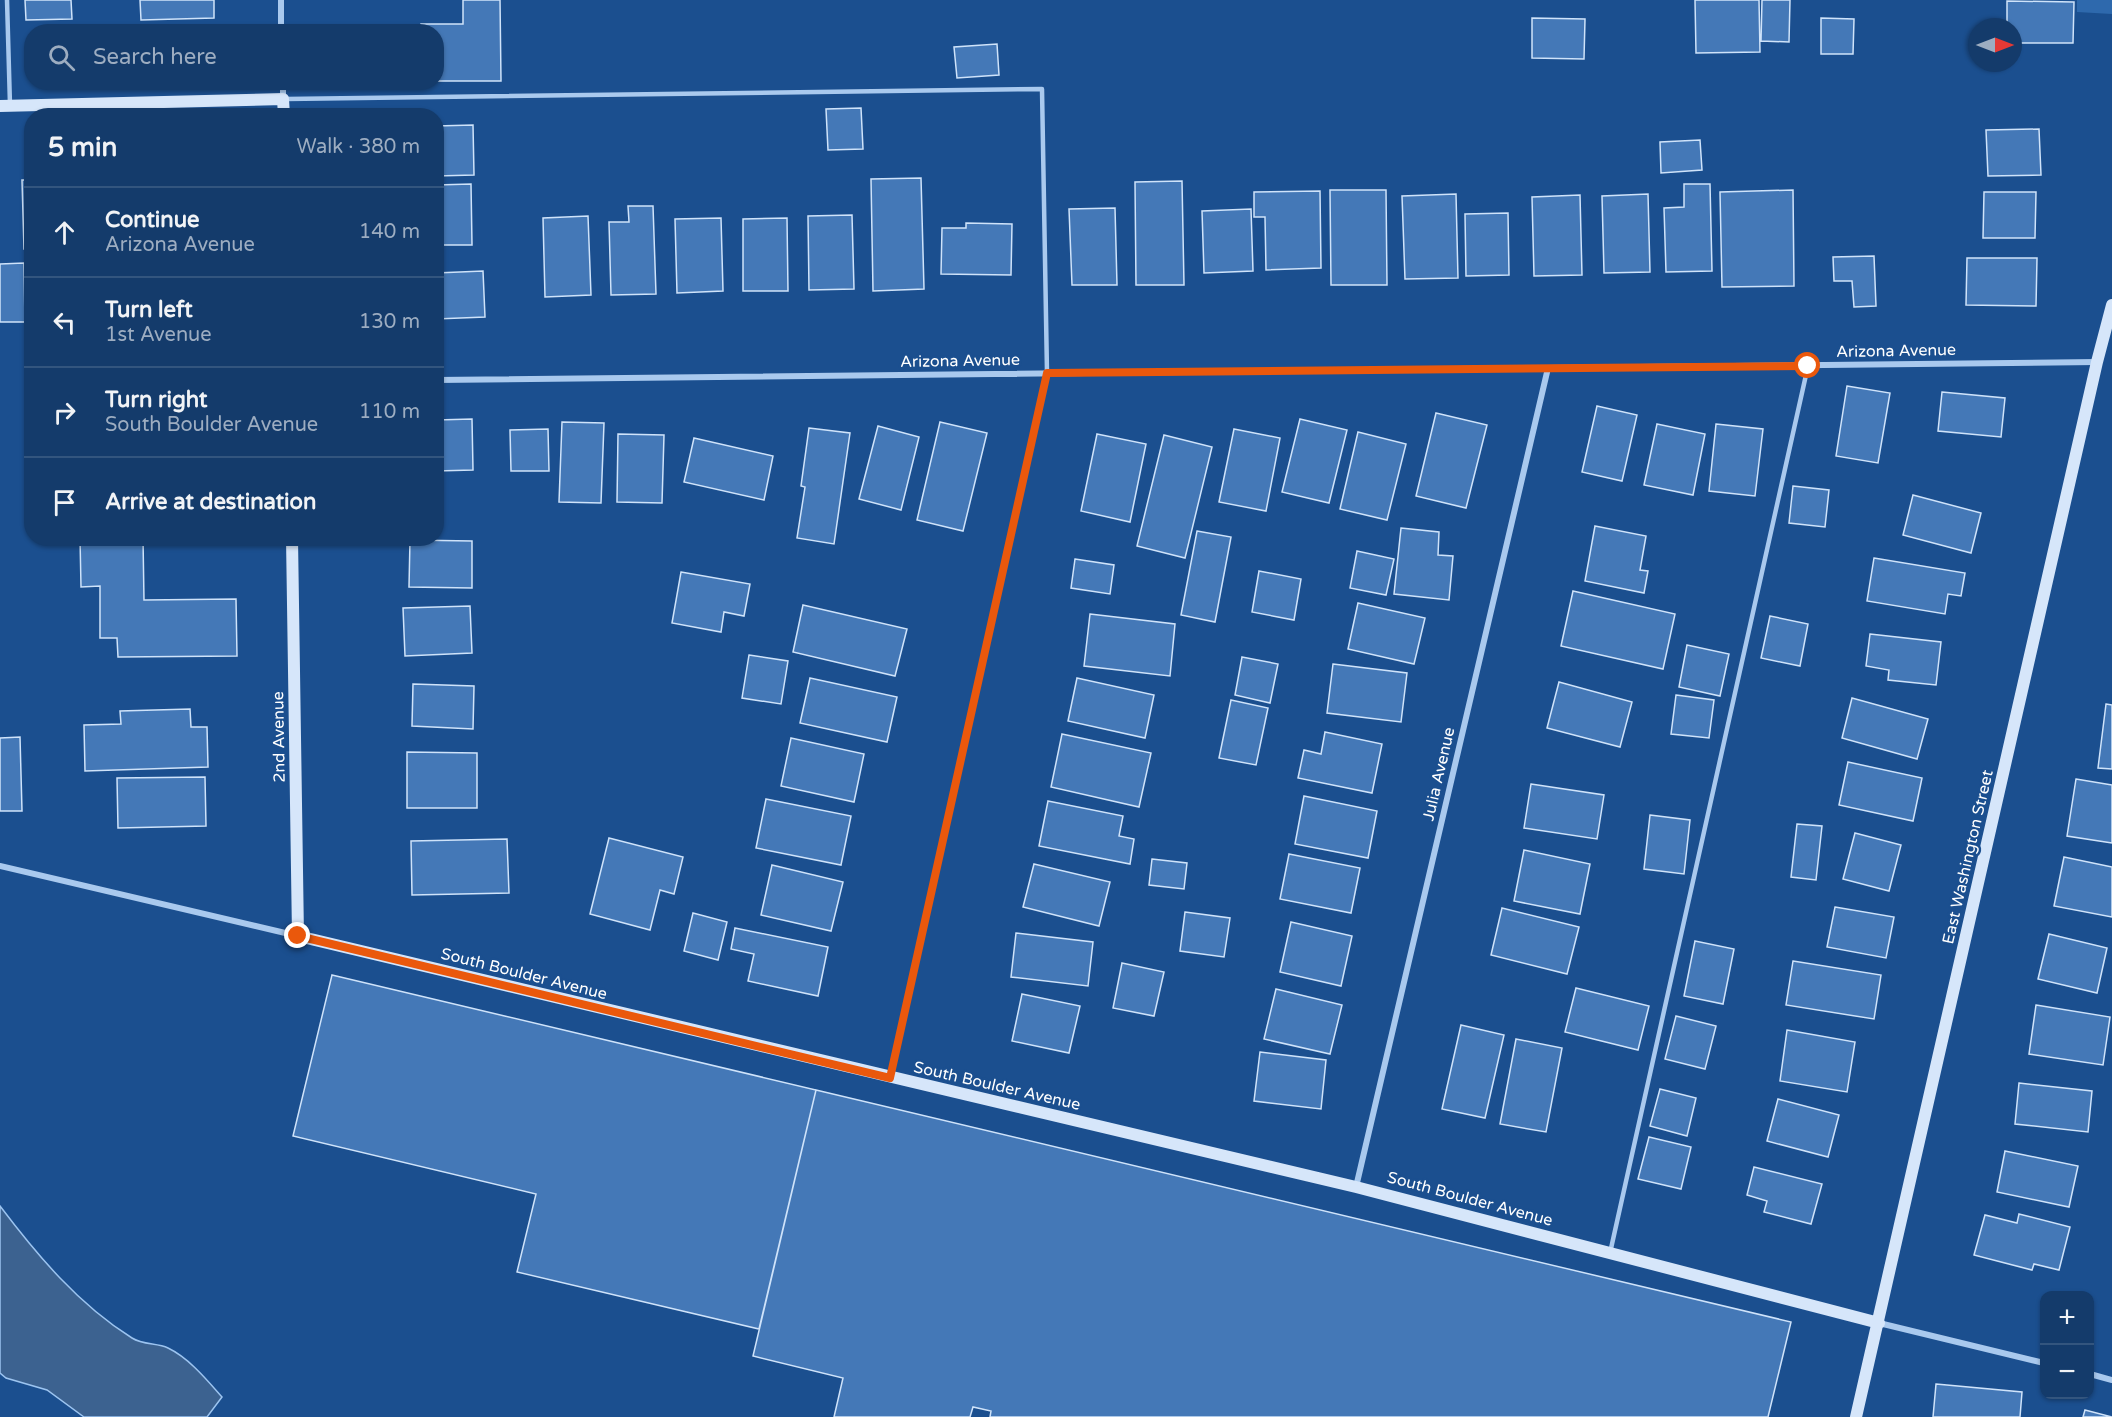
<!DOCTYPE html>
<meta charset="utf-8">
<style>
body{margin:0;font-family:"Varela Round",sans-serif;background:#214673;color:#f1f3f6}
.controls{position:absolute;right:18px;bottom:18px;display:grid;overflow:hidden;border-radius:12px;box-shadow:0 2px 4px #0004}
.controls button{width:54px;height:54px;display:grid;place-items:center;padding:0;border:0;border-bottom:2px solid #33557e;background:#143b6b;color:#f1f3f6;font:30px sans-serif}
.compass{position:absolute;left:1968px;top:18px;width:54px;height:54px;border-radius:50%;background:#143b6b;box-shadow:0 2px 4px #0004;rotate:90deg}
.stop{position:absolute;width:18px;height:18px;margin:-14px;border:4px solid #ea580c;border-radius:50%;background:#fff}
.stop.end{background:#ea580c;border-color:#fff;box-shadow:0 2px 6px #0008}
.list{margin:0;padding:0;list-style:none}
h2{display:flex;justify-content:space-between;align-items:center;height:78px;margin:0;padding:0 24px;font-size:26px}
h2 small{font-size:20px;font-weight:400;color:#9dadc1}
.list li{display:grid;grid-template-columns:39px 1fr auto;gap:18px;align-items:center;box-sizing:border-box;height:90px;padding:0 24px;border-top:2px solid #33557e}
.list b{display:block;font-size:22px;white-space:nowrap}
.list p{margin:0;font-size:20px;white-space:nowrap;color:#9dadc1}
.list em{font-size:20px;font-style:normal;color:#9dadc1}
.icon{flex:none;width:33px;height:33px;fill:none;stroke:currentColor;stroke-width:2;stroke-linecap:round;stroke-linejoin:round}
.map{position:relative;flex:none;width:2112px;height:1417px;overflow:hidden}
.search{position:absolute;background:#143b6b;box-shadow:0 2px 4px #0004;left:24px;top:24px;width:420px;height:66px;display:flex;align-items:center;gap:15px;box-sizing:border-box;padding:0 21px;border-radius:24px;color:#9dadc1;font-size:22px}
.panel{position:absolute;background:#143b6b;box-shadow:0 2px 4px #0004;left:24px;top:108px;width:420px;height:438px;border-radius:24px}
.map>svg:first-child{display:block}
.green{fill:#2e69ad}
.water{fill:#3c6290;stroke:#9cc4f0;stroke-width:1.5}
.building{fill:#4478b7;stroke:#cfe3fa;stroke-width:1.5}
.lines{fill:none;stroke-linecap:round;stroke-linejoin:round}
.lane{stroke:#a9c9ee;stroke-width:4.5}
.street{stroke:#a9c9ee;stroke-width:6}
.secondary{stroke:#d6e6fa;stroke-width:12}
.route{stroke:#ea580c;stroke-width:8}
.labels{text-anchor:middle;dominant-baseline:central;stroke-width:5;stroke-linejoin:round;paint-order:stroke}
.street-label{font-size:16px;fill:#fff;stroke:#1b4f8f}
</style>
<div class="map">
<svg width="2112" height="1417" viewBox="0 0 2112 1417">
<rect width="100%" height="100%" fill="#1b4f8f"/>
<path class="green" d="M2077 0H2112V14L2077 12Z"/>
<path class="water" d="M0 1206C37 1255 79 1305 132 1338 143 1345 157 1343 168 1348 189 1358 207 1380 222 1397L207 1417H84L47 1390 6 1378 0 1373Z"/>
<path class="building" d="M25 0H71L72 19 26 20Z
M140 0H214V18L141 20Z
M463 0H500L501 81H436V32H421V24H463Z
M1695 0H1759L1760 52 1696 53Z
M1762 0H1790L1789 42 1761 41Z
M2007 1 2074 2 2073 43H2013V27H2007Z
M1532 18 1585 19 1584 59 1532 58Z
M1821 18 1854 19 1853 54H1821Z
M997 44 999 75 957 78 954 47Z
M861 108 863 149 828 150 826 109Z
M473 125 474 175 436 176V126Z
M2039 129 2041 175 1988 176 1986 130Z
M1700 140 1702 170 1661 173 1660 142Z
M921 178 924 289 873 291 871 179Z
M22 180H32V249H24Z
M1182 181 1184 285H1136L1135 182Z
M471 184 472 245H436V185Z
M1684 184H1710L1712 271 1666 272 1664 208 1684 207Z
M1330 190H1386L1387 285H1331Z
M1793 190 1794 286 1722 287 1720 192Z
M1320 191 1321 268 1266 270 1265 217H1254V192Z
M1984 192H2036L2035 238H1983Z
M1456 194 1458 278 1405 279 1402 196Z
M1648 194 1650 272 1604 273 1602 196Z
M1580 195 1582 275 1534 276 1532 197Z
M628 206H653L656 294 611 295 609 222H629Z
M1115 208 1117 285H1072L1069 209Z
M1251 209 1253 271 1204 273 1202 211Z
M1508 213 1509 275 1466 276 1465 214Z
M852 215 854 289 809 290 808 216Z
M588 216 591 295 545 297 543 218Z
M721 218 723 291 677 293 675 219Z
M787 218 788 291H743V219Z
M966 223 1012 224 1011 275 941 274 942 228H966Z
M1874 256 1876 306 1854 307 1852 281H1834L1833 257Z
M1967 258H2037L2036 306 1966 305Z
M24 263 25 322H0V264Z
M483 271 485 317 436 319V273Z
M1847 386 1890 393 1878 463 1836 456Z
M1942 392 2005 398 2001 437 1938 431Z
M1597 406 1637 415 1622 481 1582 472Z
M1436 413 1487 425 1466 508 1416 496Z
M472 419 473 470 436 471V420Z
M1300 419 1347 430 1329 503 1282 492Z
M562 422 604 423 601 503 559 502Z
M940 422 987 433 963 531 917 520Z
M1657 424 1705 434 1693 495 1644 485Z
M1716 424 1763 429 1755 496 1709 491Z
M878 426 919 437 901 510 859 499Z
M809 428 850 433 834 544 797 538 805 487 801 486Z
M548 429 549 471H511L510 430Z
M1234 429 1280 438 1266 511 1219 502Z
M1358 432 1406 444 1387 520 1340 509Z
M618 434 664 435 662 503 617 502Z
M1097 434 1146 444 1130 522 1081 511Z
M1164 435 1212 447 1185 558 1137 546Z
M694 438 773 456 764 500 684 482Z
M1793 486 1829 490 1825 527 1789 523Z
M1913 495 1981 513 1971 553 1903 535Z
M1595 526 1646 536 1640 570 1648 571 1644 593 1585 581Z
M1401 528 1439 532 1438 555 1453 556 1449 600 1394 594Z
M1197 531 1231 537 1215 622 1181 615Z
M80 538H143L144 600 236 599 237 656 118 657 117 638H100V586L81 587Z
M410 540 472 541V588L409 587Z
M1357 551 1394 559 1386 595 1350 588Z
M1874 558 1965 573 1961 596 1948 594 1945 614 1867 601Z
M1075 559 1114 565 1110 594 1071 588Z
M1259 571 1301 579 1294 620 1252 612Z
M681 572 750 584 744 616 724 612 721 632 672 623Z
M1573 591 1675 614 1663 669 1561 646Z
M1358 603 1425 618 1414 664 1348 649Z
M803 605 907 629 895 676 793 652Z
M470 606 472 653 405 656 403 608Z
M1090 614 1175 624 1170 676 1084 666Z
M1770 616 1808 624 1800 666 1761 658Z
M1870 634 1941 642 1936 685 1888 680 1889 670 1866 666Z
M1687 645 1729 654 1720 696 1679 687Z
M749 655 788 661 781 704 742 698Z
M1242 657 1278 664 1270 703 1235 695Z
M1333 664 1407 673 1401 722 1327 713Z
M810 678 897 697 887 742 800 723Z
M1077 678 1154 695 1145 738 1068 721Z
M1559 682 1632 702 1620 747 1547 728Z
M413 684 474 686 473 729 412 726Z
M1676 695 1714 700 1709 738 1671 734Z
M1852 698 1928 719 1917 759 1842 738Z
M1231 700 1268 708 1256 765 1219 758Z
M2106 704 2112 705V769L2098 768Z
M190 709 191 727H207L208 767 85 771 84 725 121 724 120 711Z
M1325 732 1382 744 1372 793 1298 778 1304 750 1321 754Z
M1062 734 1151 753 1139 807 1051 787Z
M20 737 22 811H0V738Z
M791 738 864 754 854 802 781 786Z
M407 752 477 753V808H407Z
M1848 762 1922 778 1913 821 1839 805Z
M205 777 206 826 118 828 117 778Z
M2076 779 2112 785V843L2067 836Z
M1531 784 1604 795 1597 839 1524 828Z
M1304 796 1377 811 1368 858 1295 844Z
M766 799 851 816 841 865 756 848Z
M1048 801 1123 816 1119 836 1134 839 1130 864 1039 846Z
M1650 815 1690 820 1684 874 1644 869Z
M1797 824 1822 826 1816 880 1791 877Z
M1855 833 1901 845 1889 891 1843 879Z
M609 838 683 857 674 894 660 890 650 930 590 914Z
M507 839 509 893 412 895 411 841Z
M1524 850 1590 864 1580 914 1514 901Z
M1289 854 1360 868 1351 913 1280 899Z
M2064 857 2112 867V917L2054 906Z
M1152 859 1187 863 1184 889 1149 885Z
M1034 864 1110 882 1099 926 1023 907Z
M772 865 843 882 831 931 761 915Z
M1835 907 1894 917 1886 958 1827 947Z
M1502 908 1579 927 1567 974 1491 955Z
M1185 912 1230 918 1224 957 1180 951Z
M693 913 727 922 718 960 684 951Z
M1291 922 1352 936 1341 986 1280 972Z
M735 928 828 947 818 996 748 981 754 954 731 949Z
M1016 933 1093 942 1088 986 1011 977Z
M2049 934 2107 948 2097 993 2038 979Z
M1695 941 1734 949 1723 1004 1684 996Z
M1793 961 1881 975 1874 1019 1786 1005Z
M1122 963 1164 972 1154 1016 1113 1008Z
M332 975 816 1090 759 1329 517 1272 536 1194 293 1136Z
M1576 988 1649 1006 1638 1050 1565 1032Z
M1276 989 1342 1005 1330 1054 1264 1039Z
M1022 994 1080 1006 1069 1053 1012 1041Z
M2036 1005 2110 1017 2103 1065 2029 1054Z
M1676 1016 1716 1026 1705 1069 1665 1059Z
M1461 1025 1504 1035 1485 1118 1442 1109Z
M1787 1030 1855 1042 1847 1092 1780 1081Z
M1516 1039 1562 1048 1546 1132 1500 1124Z
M1260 1052 1326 1060 1321 1109 1254 1101Z
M2019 1083 2092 1091 2088 1132 2015 1124Z
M1660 1089 1696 1098 1687 1136 1650 1126Z
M816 1090 1791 1322 1768 1417H990L991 1411 973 1407 970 1417H834L843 1378 753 1356Z
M1778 1099 1839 1115 1828 1157 1767 1141Z
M1649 1137 1691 1147 1681 1189 1638 1179Z
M2005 1151 2078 1166 2069 1207 1997 1192Z
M1754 1167 1822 1184 1811 1224 1764 1212 1767 1201 1747 1195Z
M2019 1214 2070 1227 2059 1270 2034 1264 2032 1270 1974 1255 1985 1215 2017 1223Z
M1936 1384 2022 1392 2020 1417H1933Z
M2085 1410 2112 1417H2083Z"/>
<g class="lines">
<path class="lane" d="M7 0 10 105
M286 99 1042 89 1047 373
M1610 1253 1808 366"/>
<path class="street" d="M281 0V32
M283 82V99
M436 380 2097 362
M0 866 298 936
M890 1078 1047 373
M1356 1187 1548 368
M1879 1323 2044 1363
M2090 1374 2112 1380"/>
<path class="secondary" d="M0 106 283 99 284 116
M292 538 298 936 1356 1187 1879 1323
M1856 1417 2097 362 2112 305"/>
</g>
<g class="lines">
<path class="route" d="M298 936 890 1078 1047 373 1808 366"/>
</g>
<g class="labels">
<g class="street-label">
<text transform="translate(1896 351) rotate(-1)">Arizona Avenue</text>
<text transform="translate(960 361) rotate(-1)">Arizona Avenue</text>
<text transform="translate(279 737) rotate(-91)">2nd Avenue</text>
<text transform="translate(1439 774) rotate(-77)">Julia Avenue</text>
<text transform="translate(1968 857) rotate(-77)">East Washington Street</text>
<text transform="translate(524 974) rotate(14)">South Boulder Avenue</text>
<text transform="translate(997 1086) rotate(13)">South Boulder Avenue</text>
<text transform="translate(1470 1199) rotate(15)">South Boulder Avenue</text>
</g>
</g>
</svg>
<div class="controls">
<button>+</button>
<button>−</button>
</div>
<svg class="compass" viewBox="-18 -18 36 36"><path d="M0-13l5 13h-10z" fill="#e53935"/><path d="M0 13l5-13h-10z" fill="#9dadc1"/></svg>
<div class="stop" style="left:1808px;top:366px"></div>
<div class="stop end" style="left:298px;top:936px"></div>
<div class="search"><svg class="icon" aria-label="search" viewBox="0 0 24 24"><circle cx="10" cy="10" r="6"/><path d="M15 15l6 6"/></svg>Search here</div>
<section class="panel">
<h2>5 min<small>Walk · 380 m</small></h2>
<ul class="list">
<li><svg class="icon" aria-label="ahead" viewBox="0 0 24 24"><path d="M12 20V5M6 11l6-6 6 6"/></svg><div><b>Continue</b><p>Arizona Avenue</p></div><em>140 m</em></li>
<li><svg class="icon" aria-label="left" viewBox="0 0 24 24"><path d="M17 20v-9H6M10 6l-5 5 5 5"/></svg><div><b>Turn left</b><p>1st Avenue</p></div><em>130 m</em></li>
<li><svg class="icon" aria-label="right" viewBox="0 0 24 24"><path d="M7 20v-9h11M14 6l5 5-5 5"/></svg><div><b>Turn right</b><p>South Boulder Avenue</p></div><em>110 m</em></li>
<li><svg class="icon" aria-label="arrive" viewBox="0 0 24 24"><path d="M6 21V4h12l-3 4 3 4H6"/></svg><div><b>Arrive at destination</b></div></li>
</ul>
</section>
</div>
